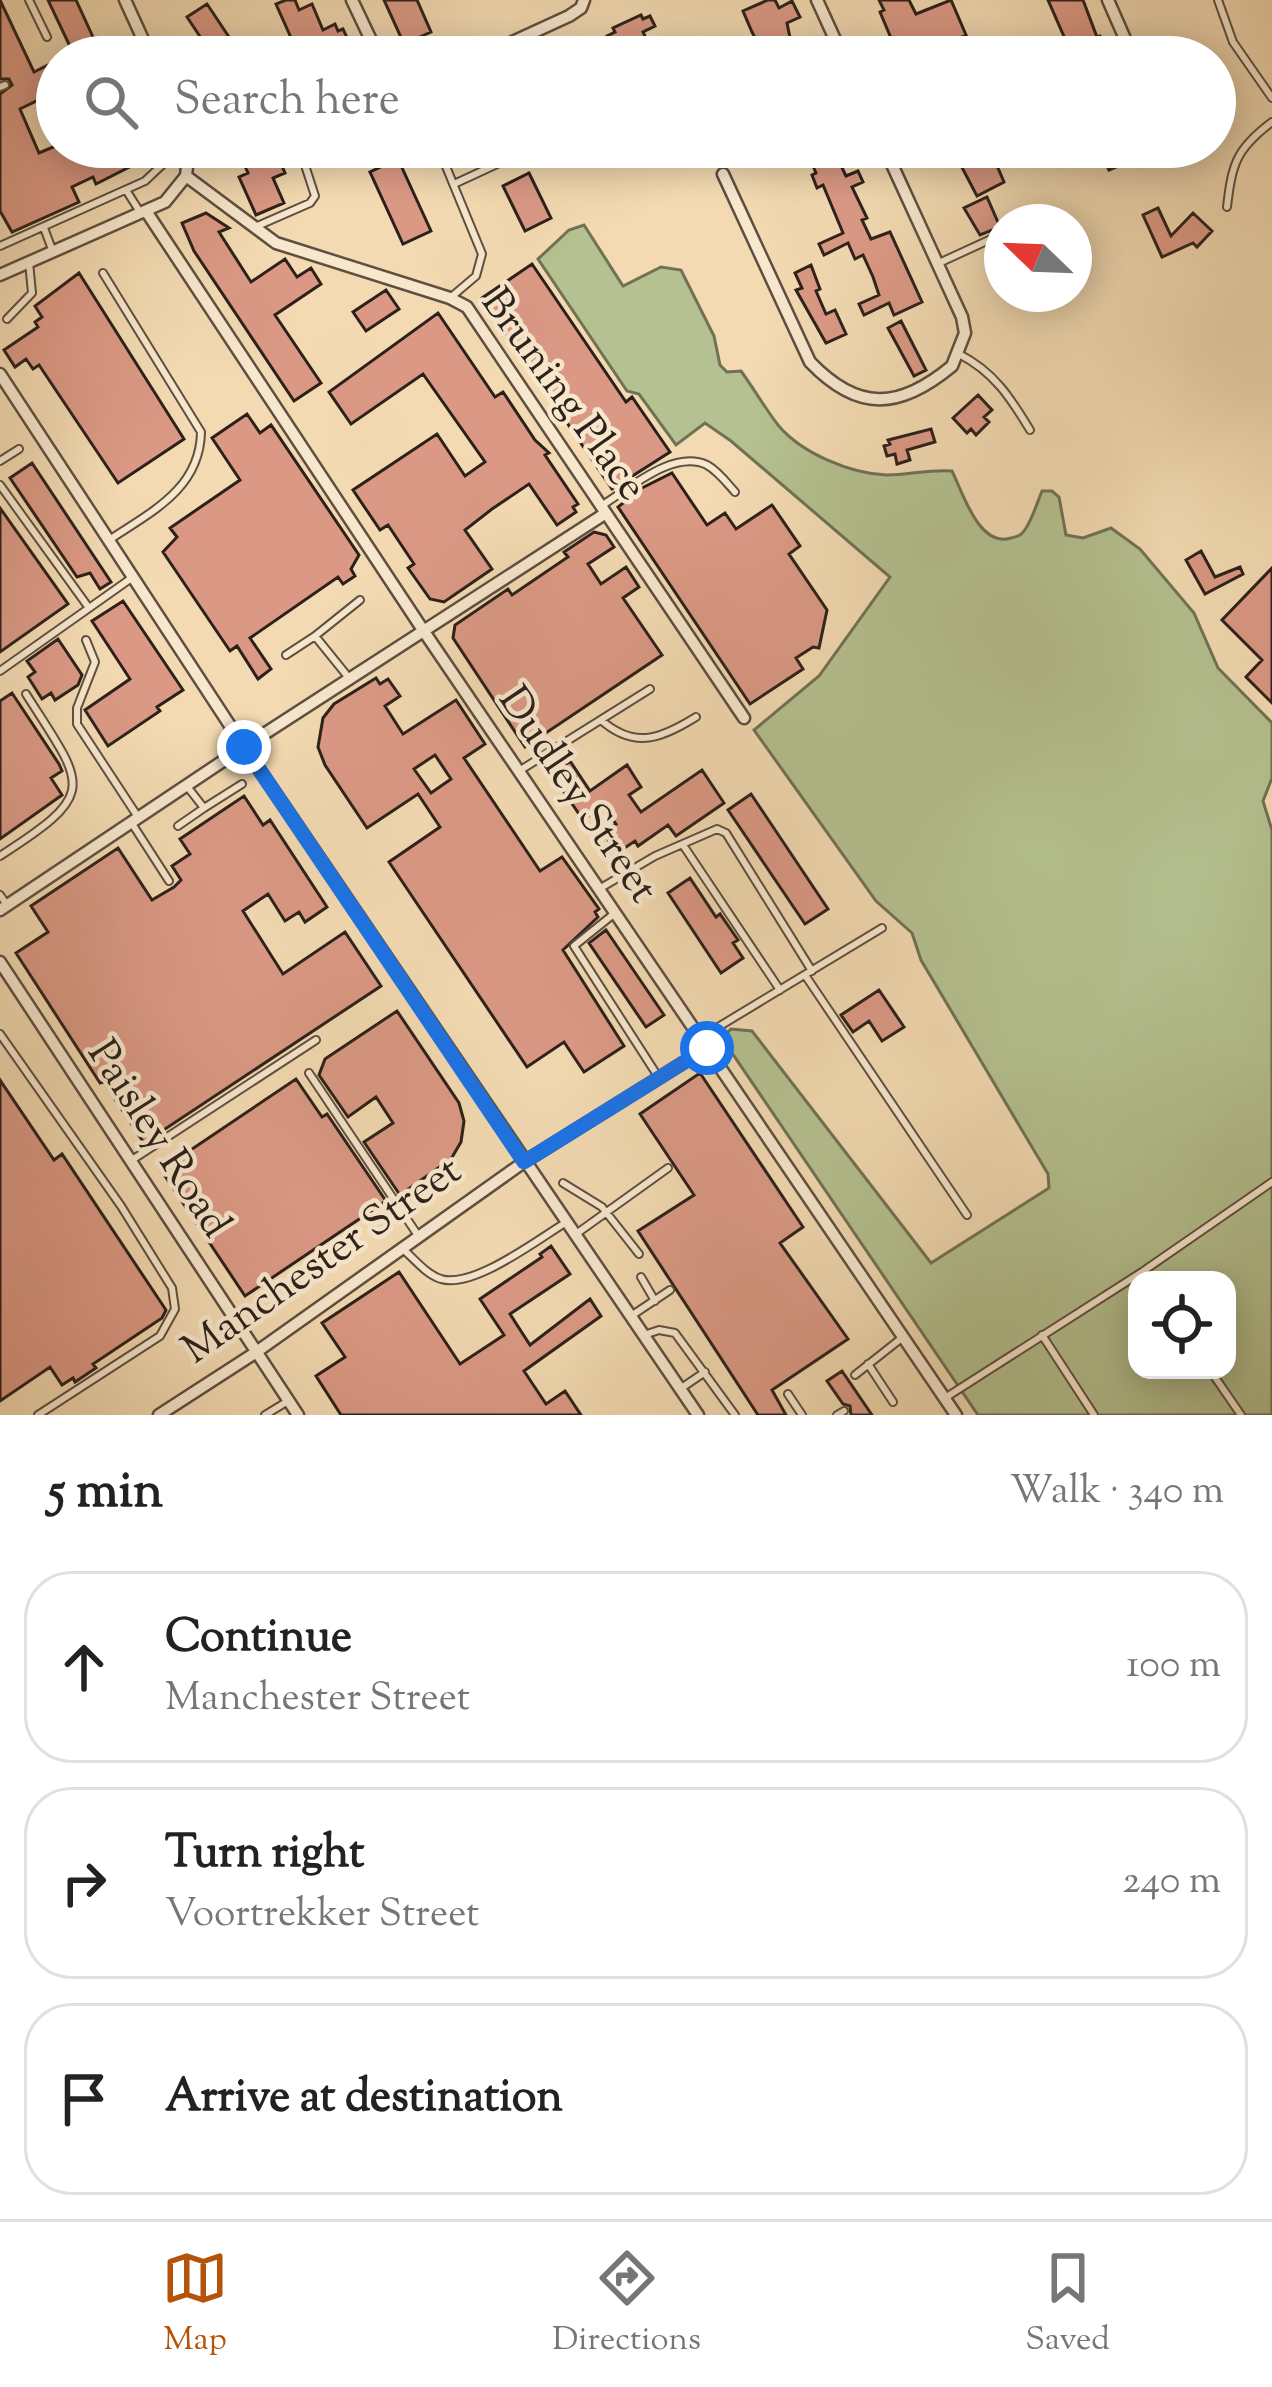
<!DOCTYPE html>
<meta charset="utf-8">
<style>
body{margin:0;font-family:"Sorts Mill Goudy",serif;background:#f6f6f6;color:#222}
.controls{position:absolute;right:36px;bottom:36px;display:grid;overflow:hidden;border-radius:24px;box-shadow:0 6px 30px #0003}
.controls button{width:108px;height:108px;display:grid;place-items:center;padding:0;border:0;border-bottom:3px solid #e0e0e0;background:#fff;color:#222;font:60px sans-serif}
.compass{position:absolute;left:984px;top:204px;width:108px;height:108px;border-radius:50%;background:#fff;box-shadow:0 6px 30px #0003;rotate:293deg}
.stop{position:absolute;width:36px;height:36px;margin:-27px;border:9px solid #1a73e8;border-radius:50%;background:#fff}
.stop.end{background:#1a73e8;border-color:#fff;box-shadow:0 3px 12px #0008}
.list{margin:0;padding:0;list-style:none}
h2{display:flex;justify-content:space-between;align-items:center;height:156px;margin:0;padding:0 48px;font-size:51px}
h2 small{font-size:39px;font-weight:400;color:#767676}
.list li{display:grid;grid-template-columns:78px 1fr auto;gap:36px;align-items:center;box-sizing:border-box;height:192px;margin:0 24px 24px;padding:0 24px;border:3px solid #e0e0e0;border-radius:48px}
.list b{display:block;font-size:45px;white-space:nowrap}
.list p{margin:0;font-size:39px;white-space:nowrap;color:#767676}
.list em{font-size:39px;font-style:normal;color:#767676}
.icon{flex:none;width:66px;height:66px;fill:none;stroke:currentColor;stroke-width:2;stroke-linecap:round;stroke-linejoin:round}
.map{position:relative;flex:none;width:1272px;height:1415px;overflow:hidden}
.search{position:absolute;background:#fff;box-shadow:0 6px 30px #0003;left:36px;right:36px;top:36px;height:132px;display:flex;align-items:center;gap:30px;box-sizing:border-box;padding:0 42px;border-radius:66px;color:#767676;font-size:45px}
.sheet{height:804px;background:#fff}
nav{display:flex;justify-content:space-around;align-items:center;box-sizing:border-box;height:168px;border-top:3px solid #e0e0e0;background:#fff;font-size:33px;color:#767676}
nav a{display:grid;justify-items:center;gap:6px}
nav .on{color:#b45309}
.map>svg:first-child{display:block}
.green{fill:#b5c190;stroke:#707155;stroke-width:3;fill-rule:evenodd}
.building{fill:#db9985;stroke:#2c211a;stroke-width:3;fill-rule:evenodd}
.lines{fill:none;stroke-linecap:round;stroke-linejoin:round}
.lane-casing{stroke:#5e4f40;stroke-width:10}
.street-casing{stroke:#5e4f40;stroke-width:15}
.lane{stroke:#f7e7cd;stroke-width:6}
.street{stroke:#f7e7cd;stroke-width:10}
.route{stroke:#1a73e8;stroke-width:15}
.labels{text-anchor:middle;dominant-baseline:central;stroke-width:9;stroke-linejoin:round;paint-order:stroke}
.street-label{font-size:42px;fill:#2c211a;stroke:#f7e7cd}
</style>
<div class="map">
<svg width="1272" height="1415" viewBox="0 0 1272 1415">
<rect width="100%" height="100%" fill="#f3dab2"/>
<filter id="stains"><feTurbulence type="fractalNoise" baseFrequency=".00167" numOctaves="4"/><feColorMatrix values="0 0 0 0 .2 0 0 0 0 .09 0 0 0 0 .02 0 0 0 .5 -.17"/></filter>
<radialGradient id="worn" r=".72"><stop offset=".6" stop-color="#630" stop-opacity="0"/><stop offset="1" stop-color="#630" stop-opacity=".3"/></radialGradient>
<path class="green" d="M584 225 623 286 661 267 681 270 714 336 720 365 727 372 741 371C754 389 765 408 778 425 801 453 851 474 887 475 909 475 929 469 952 471 963 493 979 548 1011 538 1019 536 1021 536 1026 528 1033 517 1037 503 1042 491H1052L1059 497 1066 535 1083 538 1111 528 1140 549 1194 613 1218 668 1272 723V778L1263 801 1272 830V1415H978L728 1047 724 1036 731 1029 752 1031 931 1263 1049 1188 1048 1174 921 960 912 933 876 901 754 730 819 676 890 577 731 441 705 423 676 445 639 394 627 391 538 259 569 230ZM1137 1280H1227V1370H1137Z"/>
<path class="building" d="M0 0 34 72 50 64 57 80V91L20 109 39 153 53 147H144L149 157 96 184 93 177 72 187 79 202 12 232 0 211V94L12 85 9 79H0Z
M48 0H76L98 48 115 39 125 57H75Z
M286 0H295L299 10 312 4 323 30 335 24 338 31 343 29 348 40 343 43 349 57H257L292 40 276 4Z
M384 0H417L431 32 404 44Z
M768 0H775L779 8 792 1 800 17 787 23 794 57H765L752 32 743 11Z
M879 0H909L916 14 951 0 966 35 947 44 946 40 909 57H899L880 12 884 10Z
M1048 0H1083L1097 37 1100 36 1105 47 1102 48 1106 57H1073Z
M207 4 229 37 209 50 187 17Z
M641 15 643 19 650 16 655 26 643 32 655 57H623L619 47 613 50 607 36 615 32 613 28Z
M805 147H832L846 176 858 171 863 182 852 187 867 218 862 220 871 239 890 232 922 302 894 315 889 303 864 315 859 304 879 295 873 277 863 255 855 259 848 243 824 255 819 244 843 233 823 185 817 188 812 175 816 173Z
M980 147H989L1004 182 977 196 957 158Z
M1098 147H1163L1109 170Z
M275 150 285 173 273 178 284 203 256 215 239 177 248 173 244 164Z
M398 159 431 231 403 244 370 172Z
M529 173 551 218 525 231 503 186Z
M987 197 1000 227 980 235 964 208Z
M1158 208 1171 236 1193 213 1212 231 1197 247 1193 243 1162 257 1143 215Z
M206 213 229 228 219 232 251 282 285 259 297 277 311 268 321 284 275 315 321 383 294 401 194 251 182 223Z
M532 264 626 402 632 397 670 452 612 489 482 298Z
M811 265 820 289 816 291 826 314 835 310 846 334 826 343 796 290 802 288 795 273Z
M79 273 184 439 118 483 39 365 33 369 26 359 15 367 4 350 38 327 35 322 42 317 35 306Z
M386 290 399 309 366 331 353 312Z
M438 313 495 397 503 392 535 440 549 453 545 455 578 504 573 507 576 512 557 525 529 484 492 509 465 530 492 569 444 602 430 599 408 568 414 564 388 525 380 530 353 490 437 434 465 476 485 462 423 374 351 424 329 392Z
M901 321 926 370 914 376 888 328Z
M978 395 992 410 984 417 989 422 976 435 971 429 967 433 953 418Z
M247 414 260 433 271 425 359 555 351 569 355 576 343 584 338 577 250 638 271 669 258 679 237 646 230 651 163 552 177 537 170 528 240 480 212 438Z
M931 429 935 442 907 450 910 460 897 464 895 454 887 456 884 446 890 444 888 440Z
M32 463 111 582 100 589 90 573 77 577 10 478Z
M672 473 707 525 725 513 736 529 772 505 800 546 789 554 827 610 819 648 813 647 796 658 803 669 750 704 618 507 642 488Z
M0 508 68 604 0 652Z
M594 532 606 535 614 547 588 564 601 584 626 567 639 587 623 598 662 655 525 747 453 638 455 625 508 589 512 595 568 557 564 552Z
M1201 551 1215 577 1240 567 1243 574 1205 594 1186 560Z
M1272 568V703L1246 677 1262 660 1222 620Z
M123 601 183 690 157 707 160 711 108 746 85 710 130 679 92 621Z
M58 639 82 675 78 685 55 700 51 693 42 699 28 677 35 672 27 661Z
M376 678 380 684 388 679 400 696 385 706 403 734 456 700 485 744 464 758 540 871 562 857 599 909 595 912 598 917 563 950 624 1046 584 1072 564 1042 527 1067 389 862 440 827 418 794 367 828 325 765 318 747 323 718 334 704ZM435 755 451 779 431 793 414 769Z
M12 693 59 764 62 771 51 778 62 795 0 839V701Z
M570 761 590 791 627 765 641 787 629 795 641 812 702 770 724 803 676 836 668 825 638 846 635 841 617 853 603 832 616 824 603 806 583 820 552 774Z
M751 794 828 909 805 924 728 810Z
M244 796 263 825 270 820 327 907 305 922 299 912 285 921 268 894 243 911 283 974 345 932 381 986 144 1143 103 1081 100 1083 16 953 48 932 31 906 118 848 152 900 174 887 181 880 172 866 190 854 180 839Z
M690 878 716 917 720 914 738 940 733 943 743 958 721 973 668 893Z
M606 930 664 1015 646 1027 589 943Z
M879 990 904 1027 882 1041 869 1021 853 1032 841 1015Z
M397 1011 459 1103 464 1121 461 1142 451 1159 400 1195 364 1142 393 1123 376 1097 348 1117 319 1075 325 1059Z
M700 1073 803 1227 780 1243 848 1339 772 1390 786 1415H758L638 1231 694 1195 640 1114Z
M296 1079 322 1117 327 1114 386 1201 245 1296 161 1170Z
M0 1080 54 1160 62 1154 166 1310 162 1318 93 1364 96 1368 75 1382 73 1378 62 1385 50 1367 0 1401Z
M551 1246 570 1274 510 1314 530 1345 590 1299 601 1316 524 1371 546 1404 565 1391 581 1415H341L316 1376 345 1357 322 1323 399 1272 460 1364 504 1335 480 1299 542 1257 540 1254Z
M842 1371 872 1415H851L850 1406 843 1404 827 1381Z"/>
<g class="lines">
<g class="lane-casing">
<path id="lane" d="M29 0 47 37
M1218 0 1233 42 1272 98
M0 87 5 85
M438 147 482 254 476 276 450 298
M454 184 534 147
M126 190 140 212
M1227 207C1232 164 1236 149 1272 122
M1028 222 1035 219
M255 227 310 203 315 196 302 156
M44 228 53 252
M0 246 145 181 163 164 168 151
M939 263 1002 234
M103 273 201 432C200 489 151 512 109 540
M7 319 32 293 29 262
M959 354C994 372 1010 397 1030 430
M0 461 19 449
M0 485 89 608
M601 506C629 489 673 449 707 465 718 471 727 483 735 492
M315 636 360 600
M86 640 95 662 77 708V724L138 817
M286 655 315 636 349 678
M0 671 133 577
M601 720C635 750 662 738 696 717
M519 771 650 689
M204 808 242 784
M131 822 169 881
M178 826 204 808 186 785
M683 845 780 990
M0 856C100 792 85 787 26 694
M599 889 655 856 717 829 726 833 812 971
M0 895 7 905
M615 913 574 946 659 1078
M805 975 967 1215
M0 1034 121 1206 172 1288 175 1309 160 1336 38 1415
M700 1038 882 928
M309 1073 419 1237
M132 1160 316 1040
M563 1183 602 1207 639 1254
M576 1234 668 1168
M402 1248C413 1258 427 1275 441 1279 473 1289 537 1240 565 1223
M641 1277 655 1301
M631 1316 670 1290
M644 1335 659 1330 675 1333 735 1415
M1042 1335 1094 1415
M868 1364 893 1402
M1210 1370 1241 1415
M855 1375 903 1337
M680 1389 705 1372
M788 1394 802 1415
M945 1398 1142 1272 1272 1182
M265 1415 288 1401
M837 1415 844 1411"/>
</g>
<g class="street-casing">
<path id="street" d="M125 0 151 57
M352 0 379 57
M817 0 843 57
M1108 0 1133 57
M480 57 569 16 581 8 584 0
M723 174 810 362C858 412 899 410 952 366L965 333 962 317 884 147
M186 176 276 243 450 298 467 307 744 718
M146 211 423 630 956 1415
M0 275 165 202 186 176 189 147
M0 374 244 747 698 1415
M0 910 244 747 606 513
M0 962 298 1415
M159 1415 255 1353 524 1162 707 1048"/>
</g>
<use href="#lane" class="lane"/>
<use href="#street" class="street"/>
</g>
<g class="lines">
<path class="route" d="M244 747 524 1162 707 1048"/>
</g>
<g class="labels">
<g class="street-label">
<text transform="translate(562 396) rotate(54)">Bruning Place</text>
<text transform="translate(576 796) rotate(56)">Dudley Street</text>
<text transform="translate(157 1140) rotate(57)">Paisley Road</text>
<text transform="translate(323 1262) rotate(-35)">Manchester Street</text>
</g>
</g>
<rect width="100%" height="100%" filter="url(#stains)"/>
<rect width="100%" height="100%" fill="url(#worn)"/>
</svg>
<div class="controls">
<button><svg class="icon" aria-label="locate" viewBox="0 0 24 24"><circle cx="12" cy="12" r="6"/><path d="M12 2v4M12 18v4M2 12h4M18 12h4"/></svg></button>
</div>
<svg class="compass" viewBox="-18 -18 36 36"><path d="M0-13l5 13h-10z" fill="#e53935"/><path d="M0 13l5-13h-10z" fill="#767676"/></svg>
<div class="stop" style="left:707px;top:1048px"></div>
<div class="stop end" style="left:244px;top:747px"></div>
<div class="search"><svg class="icon" aria-label="search" viewBox="0 0 24 24"><circle cx="10" cy="10" r="6"/><path d="M15 15l6 6"/></svg>Search here</div>
</div>
<section class="sheet">
<h2>5 min<small>Walk · 340 m</small></h2>
<ul class="list">
<li><svg class="icon" aria-label="ahead" viewBox="0 0 24 24"><path d="M12 20V5M6 11l6-6 6 6"/></svg><div><b>Continue</b><p>Manchester Street</p></div><em>100 m</em></li>
<li><svg class="icon" aria-label="right" viewBox="0 0 24 24"><path d="M7 20v-9h11M14 6l5 5-5 5"/></svg><div><b>Turn right</b><p>Voortrekker Street</p></div><em>240 m</em></li>
<li><svg class="icon" aria-label="arrive" viewBox="0 0 24 24"><path d="M6 21V4h12l-3 4 3 4H6"/></svg><div><b>Arrive at destination</b></div></li>
</ul>
</section>
<nav>
<a class="on"><svg class="icon" aria-label="map" viewBox="0 0 24 24"><path d="M3 6l6-2 6 2 6-2v14l-6 2-6-2-6 2zM9 4v14M15 6v14"/></svg>Map</a>
<a><svg class="icon" aria-label="directions" viewBox="0 0 24 24"><path d="M12 3l9 9-9 9-9-9zM9 14v-3h6M13 9l2 2-2 2"/></svg>Directions</a>
<a><svg class="icon" aria-label="saved" viewBox="0 0 24 24"><path d="M7 4h10v16l-5-4-5 4z"/></svg>Saved</a>
</nav>
